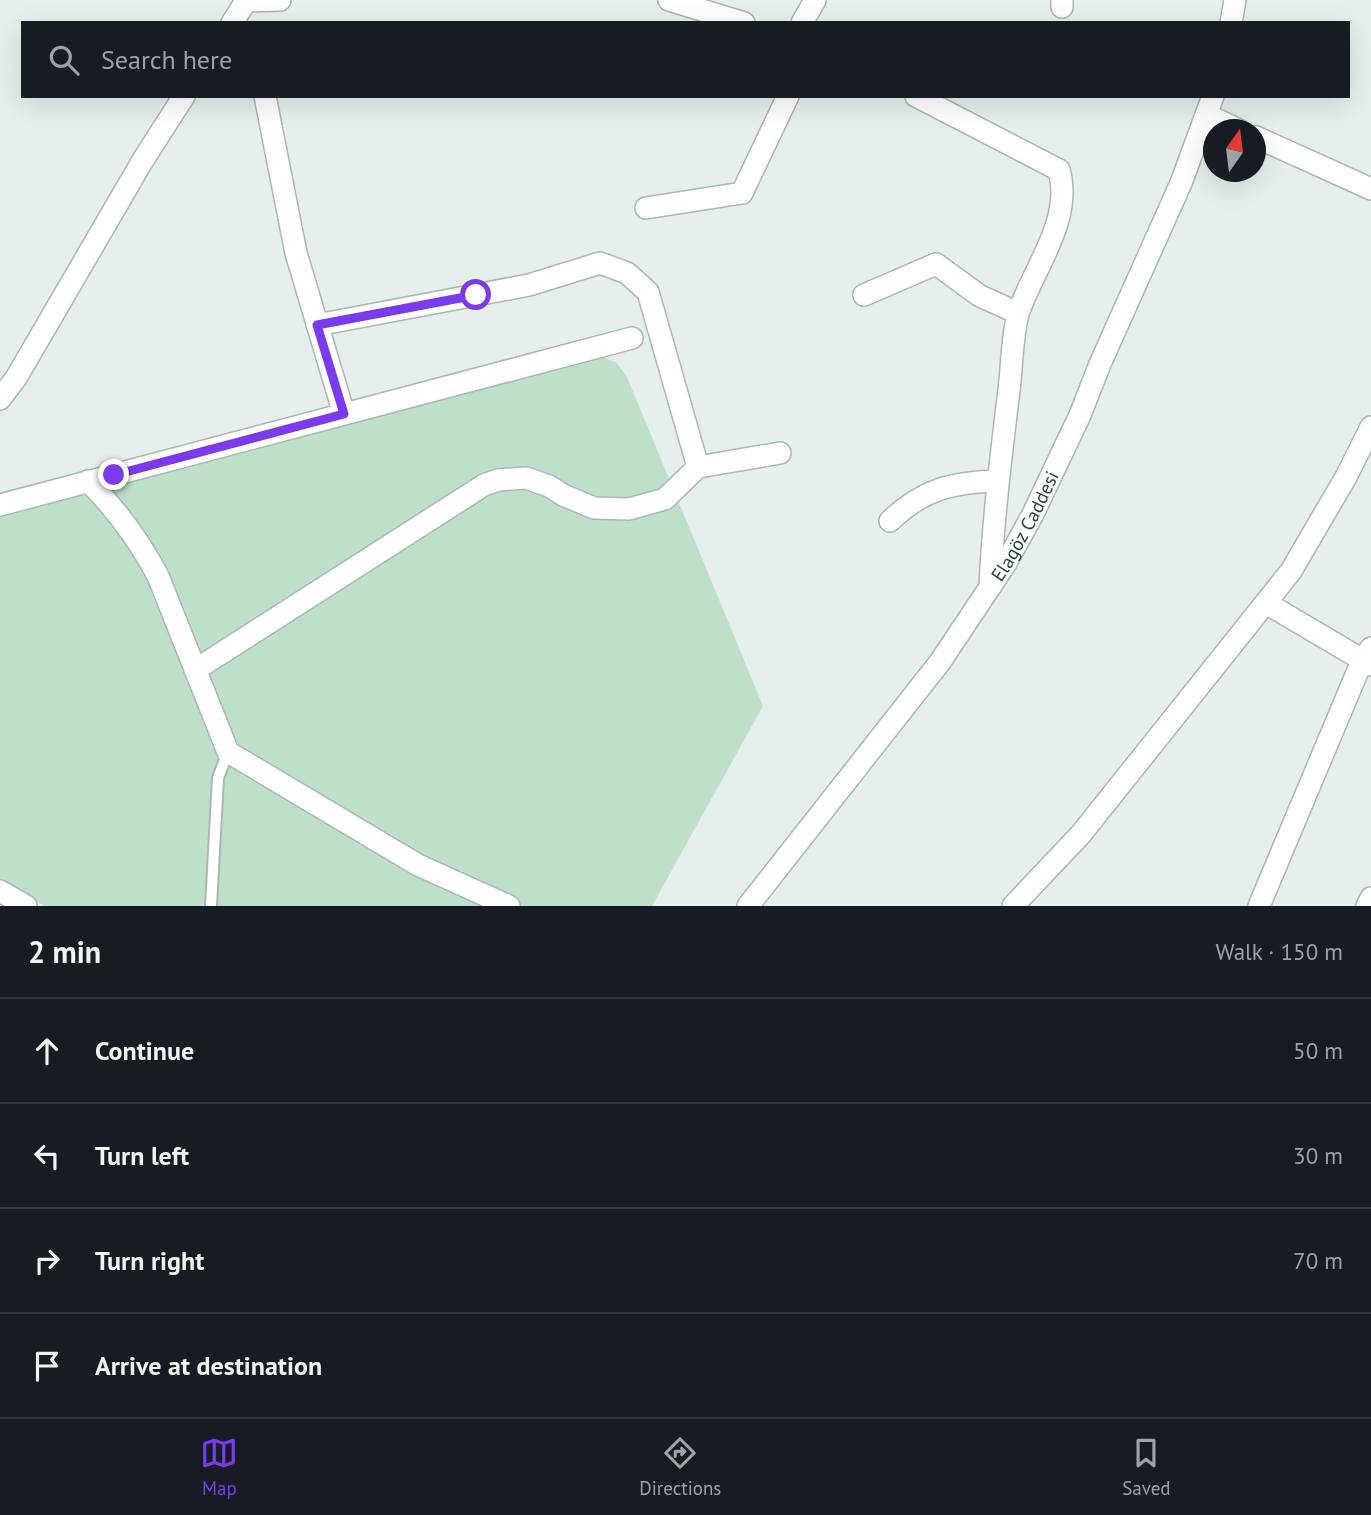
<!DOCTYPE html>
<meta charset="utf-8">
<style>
body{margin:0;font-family:"PT Sans",sans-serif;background:#20242c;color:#f1f3f6}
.compass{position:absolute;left:1203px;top:119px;width:63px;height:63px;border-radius:50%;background:#171b24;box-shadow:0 7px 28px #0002;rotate:14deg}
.stop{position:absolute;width:21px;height:21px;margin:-16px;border:5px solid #7c3aed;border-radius:50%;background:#fff}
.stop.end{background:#7c3aed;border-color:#fff;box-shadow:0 2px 7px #0008}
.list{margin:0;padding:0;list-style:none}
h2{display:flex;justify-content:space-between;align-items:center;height:91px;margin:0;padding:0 28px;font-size:30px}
h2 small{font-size:23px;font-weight:400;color:#9ea1a6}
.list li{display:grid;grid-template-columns:46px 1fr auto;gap:21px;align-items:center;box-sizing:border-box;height:105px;padding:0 28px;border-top:2px solid #363941}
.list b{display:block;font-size:26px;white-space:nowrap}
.list em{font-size:23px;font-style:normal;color:#9ea1a6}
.icon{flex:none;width:38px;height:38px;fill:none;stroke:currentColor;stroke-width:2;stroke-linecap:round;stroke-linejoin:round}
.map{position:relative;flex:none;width:1371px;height:906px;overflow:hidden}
.search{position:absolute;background:#171b24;box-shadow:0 7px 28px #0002;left:21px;right:21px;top:21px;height:77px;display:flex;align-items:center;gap:18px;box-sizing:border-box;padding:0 24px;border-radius:0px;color:#9ea1a6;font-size:26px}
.sheet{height:511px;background:#171b24}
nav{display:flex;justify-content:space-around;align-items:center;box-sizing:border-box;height:98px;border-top:2px solid #363941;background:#171b24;font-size:19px;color:#9ea1a6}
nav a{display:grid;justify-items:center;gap:4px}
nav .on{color:#7c3aed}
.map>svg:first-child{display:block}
.green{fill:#bfe0c8}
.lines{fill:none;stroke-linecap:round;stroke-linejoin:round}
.lane-casing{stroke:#a8b8b2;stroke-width:14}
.street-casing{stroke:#a8b8b2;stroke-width:24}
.secondary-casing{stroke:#a4bbb3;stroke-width:24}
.lane{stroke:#fff;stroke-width:10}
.street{stroke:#fff;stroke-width:21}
.secondary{stroke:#fff;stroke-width:21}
.route{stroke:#7c3aed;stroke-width:9}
.labels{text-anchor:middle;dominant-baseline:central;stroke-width:5;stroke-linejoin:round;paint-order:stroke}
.street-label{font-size:19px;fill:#24423a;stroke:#f7fbf9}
</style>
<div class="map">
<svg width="1371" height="906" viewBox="0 0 1371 906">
<rect width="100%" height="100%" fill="#e6efeb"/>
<path class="green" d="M601 357 616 362 627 377 763 706 652 906H45L0 881V514L78 491Z"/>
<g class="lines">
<g class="lane-casing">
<path id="lane" d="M211 906 218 778 228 752"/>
</g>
<g class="street-casing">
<path id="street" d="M669 0 744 23
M1062 7V0
M232 23 246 1 280 0
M802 23 815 0
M265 96 296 253 344 414
M916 96 1059 170C1073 219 1035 266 1019 311 1012 331 1012 368 1009 390 1001 456 993 521 990 587
M1207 115 1239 130
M1256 137 1371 189
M646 208 742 193 788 96
M864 295 936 264 980 296 1018 313
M317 325 529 285 600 263 627 273 648 292 698 467
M0 399 16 378 143 160 184 96
M88 481C117 510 139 540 158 576L228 752 418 865 509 906
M0 505 632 338
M890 521C923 489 953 482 998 481
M1266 603 1371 665
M195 670 484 485 498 480 526 478 549 486 563 495 594 508 629 509 665 499 698 467 780 453
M0 891 26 906
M1013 906 1081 834 1291 571 1346 477 1371 427
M1259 906 1362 661 1371 648
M1367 906 1371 898"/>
</g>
<g class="secondary-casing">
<g id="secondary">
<path d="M1231 23 1235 0"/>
<path id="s1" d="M748 906 940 662 1006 563 1033 514 1080 415 1100 364 1181 183 1213 96"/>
</g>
</g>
<use href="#lane" class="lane"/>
<use href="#street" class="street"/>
<use href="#secondary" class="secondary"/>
</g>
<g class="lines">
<path class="route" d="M114 475 344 414 317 325 476 295"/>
</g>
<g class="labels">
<g class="street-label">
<text stroke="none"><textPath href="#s1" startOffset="471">Elagöz Caddesi</textPath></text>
</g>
</g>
</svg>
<svg class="compass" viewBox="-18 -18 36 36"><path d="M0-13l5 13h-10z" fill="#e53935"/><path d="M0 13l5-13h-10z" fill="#9ea1a6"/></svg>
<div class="stop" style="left:476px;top:295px"></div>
<div class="stop end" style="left:114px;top:475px"></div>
<div class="search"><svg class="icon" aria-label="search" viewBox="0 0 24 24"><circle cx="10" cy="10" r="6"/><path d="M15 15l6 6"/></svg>Search here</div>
</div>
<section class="sheet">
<h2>2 min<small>Walk · 150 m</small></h2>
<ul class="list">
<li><svg class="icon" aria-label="ahead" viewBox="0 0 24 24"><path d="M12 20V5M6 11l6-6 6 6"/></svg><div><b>Continue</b></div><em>50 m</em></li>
<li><svg class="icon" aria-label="left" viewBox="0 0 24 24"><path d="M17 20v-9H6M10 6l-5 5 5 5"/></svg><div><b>Turn left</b></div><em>30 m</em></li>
<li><svg class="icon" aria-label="right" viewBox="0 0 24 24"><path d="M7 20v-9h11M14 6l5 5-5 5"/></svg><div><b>Turn right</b></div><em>70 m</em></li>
<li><svg class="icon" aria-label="arrive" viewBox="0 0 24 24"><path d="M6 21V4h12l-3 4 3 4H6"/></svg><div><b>Arrive at destination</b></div></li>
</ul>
</section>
<nav>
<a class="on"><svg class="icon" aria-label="map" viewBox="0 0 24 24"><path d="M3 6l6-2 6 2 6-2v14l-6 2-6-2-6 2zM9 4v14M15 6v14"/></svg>Map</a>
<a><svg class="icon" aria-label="directions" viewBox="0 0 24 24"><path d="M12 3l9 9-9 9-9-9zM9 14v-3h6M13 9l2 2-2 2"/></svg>Directions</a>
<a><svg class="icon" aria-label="saved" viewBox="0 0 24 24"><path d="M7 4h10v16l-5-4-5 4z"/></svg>Saved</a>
</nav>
